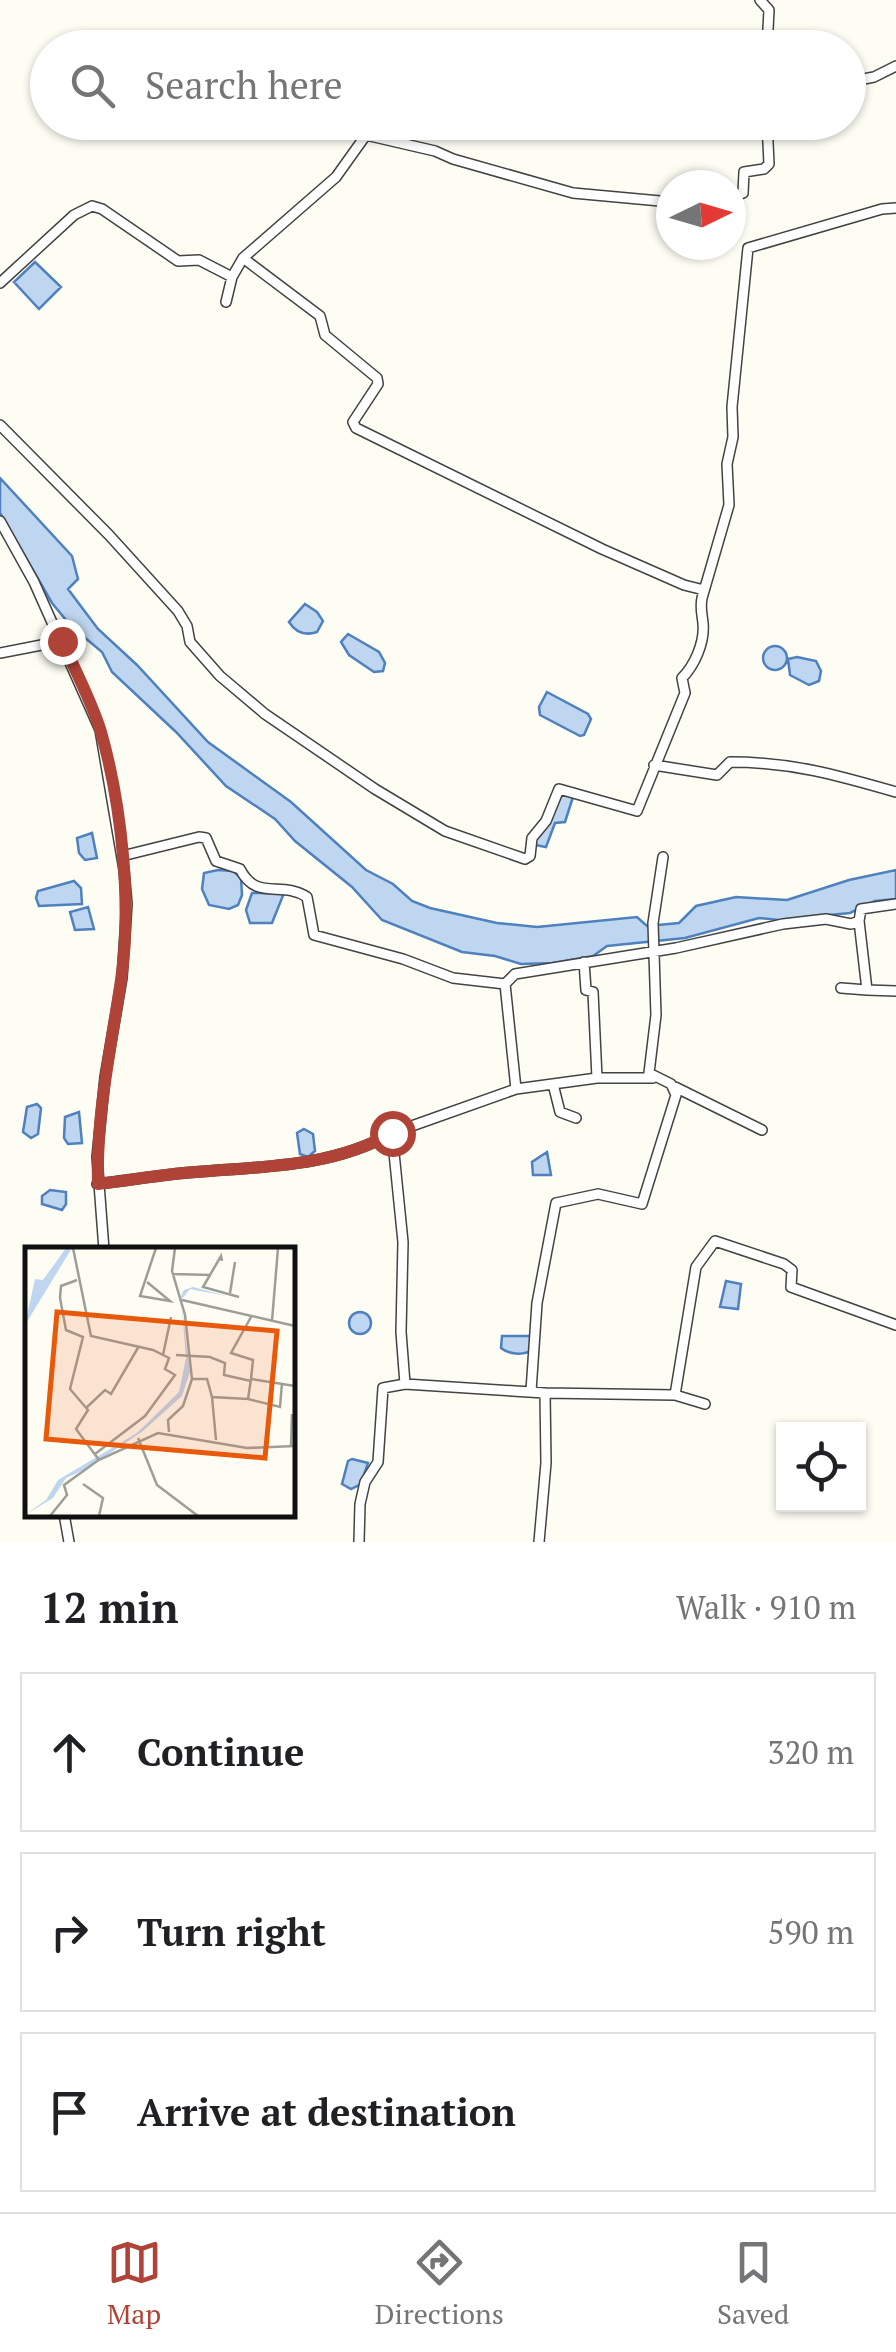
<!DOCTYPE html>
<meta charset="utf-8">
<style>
body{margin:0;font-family:"PT Serif",serif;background:#f2f2f2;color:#202124}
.controls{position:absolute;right:30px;bottom:30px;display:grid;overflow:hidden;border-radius:0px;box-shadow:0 2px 8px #0004}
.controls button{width:90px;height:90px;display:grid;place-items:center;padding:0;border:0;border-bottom:2px solid #e0e0e0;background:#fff;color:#202124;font:50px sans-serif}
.compass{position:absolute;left:656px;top:170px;width:90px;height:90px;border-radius:50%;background:#fff;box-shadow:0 2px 8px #0004;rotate:85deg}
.stop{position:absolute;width:30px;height:30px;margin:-22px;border:8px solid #af4338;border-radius:50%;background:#fff}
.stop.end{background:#af4338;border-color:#fff;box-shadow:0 2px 10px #0008}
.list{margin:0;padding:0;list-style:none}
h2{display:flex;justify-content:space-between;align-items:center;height:130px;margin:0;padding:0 40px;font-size:42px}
h2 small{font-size:32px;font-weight:400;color:#757577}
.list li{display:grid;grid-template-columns:65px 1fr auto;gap:30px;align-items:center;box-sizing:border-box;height:160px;margin:0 20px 20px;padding:0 20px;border:2px solid #e0e0e0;border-radius:0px}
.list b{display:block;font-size:38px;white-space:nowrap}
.list em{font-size:32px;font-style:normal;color:#757577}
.icon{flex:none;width:55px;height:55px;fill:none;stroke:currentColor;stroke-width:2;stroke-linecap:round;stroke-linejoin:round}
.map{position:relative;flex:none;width:896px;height:1542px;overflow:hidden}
.search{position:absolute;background:#fff;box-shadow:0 2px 8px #0004;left:30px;right:30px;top:30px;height:110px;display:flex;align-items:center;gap:25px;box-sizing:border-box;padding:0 35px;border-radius:55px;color:#757577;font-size:38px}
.sheet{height:670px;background:#fff}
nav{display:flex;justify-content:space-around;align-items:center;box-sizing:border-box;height:140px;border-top:2px solid #e0e0e0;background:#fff;font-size:28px;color:#757577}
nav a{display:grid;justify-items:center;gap:5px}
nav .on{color:#af4338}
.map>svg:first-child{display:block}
.water{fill:#bed6ef;stroke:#4e81bd;stroke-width:2.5}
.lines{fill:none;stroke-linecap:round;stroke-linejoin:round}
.minor-casing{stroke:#434343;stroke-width:12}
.minor{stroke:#fff;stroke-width:9}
.route{stroke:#af4338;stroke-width:12}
.inset-road{fill:none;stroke:#9e9e99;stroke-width:2.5}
.view{fill:#e8590c;fill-opacity:0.15;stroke:#e8590c;stroke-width:5}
.inset-edge{fill:none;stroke:#101010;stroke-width:5}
</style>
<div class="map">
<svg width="896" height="1542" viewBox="0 0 896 1542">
<rect width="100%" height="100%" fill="#fdfdf4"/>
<path class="water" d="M35 262 61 287 39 309 14 282Z
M0 478 72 556 78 579 68 589 98 629 137 665 208 742 291 802 366 870 393 884 412 901 430 908 497 923 537 927 637 917 647 926 679 923 696 906 736 897 787 900 849 880 896 870V899L875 901 850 913 779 920 759 918 685 938 607 946 593 956 553 963 521 964 495 956 462 952 382 920 352 887 295 841 275 819 226 786 176 732 112 672 102 652 71 626 52 603 0 513Z
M305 604 317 612 323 621 317 632C305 636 296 633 289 622Z
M348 634 379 652 385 663 383 671 374 672 349 655 341 642Z
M763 658a12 12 0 1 1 24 0a12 12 0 1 1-24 0Z
M797 657 816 661 821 671 819 681 809 685 790 675 788 659Z
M547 692 588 714 591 719 584 735 580 736 540 715 539 707Z
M559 792 573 797 565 822 555 823 546 847 535 845 536 835Z
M92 833 97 858 85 860 79 853 77 838Z
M218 870 233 871 241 878 242 895 238 905 229 909 209 905 202 889 204 873Z
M74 881 81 888 82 904 39 906 36 898 38 891Z
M252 893H284L272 923H250L246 910Z
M88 907 94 929 75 930 70 912Z
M37 1104 41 1108 38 1134 31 1138 23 1132 27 1107Z
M79 1112 82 1143 68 1144 64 1138 65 1117Z
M304 1129 313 1134 315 1151 308 1157 300 1154 297 1133Z
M547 1152 551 1175H533L532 1162Z
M50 1190 66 1192V1204L62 1210 42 1204V1196Z
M726 1281 741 1284 738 1309 720 1307Z
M349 1323a11 11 0 1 1 22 0a11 11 0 1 1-22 0Z
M531 1336 532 1350C523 1356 508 1354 501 1348L502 1336Z
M352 1459 368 1463 361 1484 351 1489 342 1484 348 1461Z"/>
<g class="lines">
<g class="minor-casing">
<path id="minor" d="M760 0 769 10 767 48
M848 82 874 77 896 66
M731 197 743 193 744 172 764 169 769 164 767 122
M243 258 320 316 325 335 377 378 378 384 353 422 356 428 602 549 684 585 704 590
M0 283 74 215 92 206 102 209 178 261 199 260 232 277 243 258 336 177 366 135 435 151 453 159 573 193 671 202
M226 302 232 277
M0 425 109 535 178 611 187 626 190 642 220 676 265 714 375 789 445 831 525 859 530 856 532 838 546 821 559 789 637 811 685 693 682 678C694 666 705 643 703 623 702 613 700 608 702 598L729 505 727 464 733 437 732 407 748 248 882 209 896 208
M0 521 34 582 100 730 124 870 127 904 122 978 105 1077 97 1157 104 1250
M0 653 62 641
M654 765 717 775 730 762C792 762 837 775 896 792
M122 856 199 837 206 838 216 861 240 869C257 902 281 880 307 897L314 935 403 959 453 978 505 984 515 974 676 948 783 924 826 919 851 924 859 921 861 909 896 904
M505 984 516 1089 392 1133 403 1242 401 1332 405 1384 545 1393 546 1463 539 1542
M841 988 867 990 859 921
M867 990 896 991
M597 1078H653
M553 1084 560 1112 576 1118
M675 1087 762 1130
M516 1089 597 1078 593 992 586 990 584 962
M97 1184C123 1181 148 1177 174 1174 247 1166 326 1171 392 1133
M531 1391 537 1303 556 1203 598 1194 642 1204 676 1095 671 1084 649 1073 656 1015 653 923 663 857
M545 1393 675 1395 696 1267 715 1241 784 1264 792 1270 791 1287 896 1325
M675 1395 705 1404
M64 1514 69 1542
M359 1542 360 1504 365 1482 378 1462 383 1388 405 1384"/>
</g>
<use href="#minor" class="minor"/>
</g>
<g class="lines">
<path class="route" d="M62 641C75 670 92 702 101 732 122 806 132 905 121 980 111 1048 96 1115 98 1184 123 1181 148 1177 174 1174 247 1166 326 1171 392 1133"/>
</g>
<g transform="translate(25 1247)">
<rect width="270" height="270" fill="#fdfdf4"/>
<path d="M41 1H47L0 78 10 32 18 33ZM168 40 201 49 165 42 156 53 165 125 157 149 118 184 63 221 41 231 28 251 0 268 21 253 33 233 112 186 154 145 161 111 156 49 159 43Z" fill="#bed6ef"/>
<path class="inset-road" d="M48 1 66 89 128 103 144 111 140 122 150 128 120 169 70 207M147 27 185 28 196 9 197 14M185 28 178 40 214 50M52 33 36 39 35 51 41 83 58 90 45 142 63 163 51 182 74 213 133 186 222 201 270 199M122 35 145 54 115 49 131 1M205 46 210 15M157 53 270 79M226 70 206 106 228 113 226 132M247 74 253 1M138 108 146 70M151 108 185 110 200 116 199 128 226 134M167 132H182L187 150 223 152 226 132 270 139M187 150 191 193M223 152 255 160 257 136M61 161 80 143 86 147 114 99M144 185 143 173 158 159 167 132 160 68 147 24 150 1M113 191 132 238 173 269M266 199 267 167M58 237 78 251 74 269M25 269 42 248 39 238 75 212"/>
<path class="view" d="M32 65 252 84 240 211 21 192Z"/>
<rect width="270" height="270" class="inset-edge"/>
</g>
</svg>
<div class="controls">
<button><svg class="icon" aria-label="locate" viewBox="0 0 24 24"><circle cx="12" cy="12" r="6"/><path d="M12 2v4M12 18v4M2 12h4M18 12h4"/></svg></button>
</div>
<svg class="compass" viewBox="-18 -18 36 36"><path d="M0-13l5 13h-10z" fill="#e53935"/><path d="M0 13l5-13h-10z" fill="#757577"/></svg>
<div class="stop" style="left:392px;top:1133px"></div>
<div class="stop end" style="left:62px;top:641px"></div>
<div class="search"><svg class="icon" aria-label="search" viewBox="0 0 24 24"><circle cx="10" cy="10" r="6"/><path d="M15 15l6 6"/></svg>Search here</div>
</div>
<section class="sheet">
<h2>12 min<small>Walk · 910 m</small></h2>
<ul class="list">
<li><svg class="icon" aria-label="ahead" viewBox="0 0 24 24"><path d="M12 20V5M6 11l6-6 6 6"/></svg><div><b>Continue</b></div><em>320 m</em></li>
<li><svg class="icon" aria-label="right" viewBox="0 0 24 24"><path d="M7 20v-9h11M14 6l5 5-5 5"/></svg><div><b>Turn right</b></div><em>590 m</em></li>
<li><svg class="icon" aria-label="arrive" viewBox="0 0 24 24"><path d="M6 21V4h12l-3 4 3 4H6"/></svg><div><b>Arrive at destination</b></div></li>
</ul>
</section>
<nav>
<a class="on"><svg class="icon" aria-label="map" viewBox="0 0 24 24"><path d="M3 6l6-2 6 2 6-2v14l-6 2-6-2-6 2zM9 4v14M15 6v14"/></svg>Map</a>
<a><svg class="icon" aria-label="directions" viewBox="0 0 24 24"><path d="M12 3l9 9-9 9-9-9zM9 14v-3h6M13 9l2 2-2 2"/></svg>Directions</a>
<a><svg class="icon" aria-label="saved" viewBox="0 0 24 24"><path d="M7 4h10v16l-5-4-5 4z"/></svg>Saved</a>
</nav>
